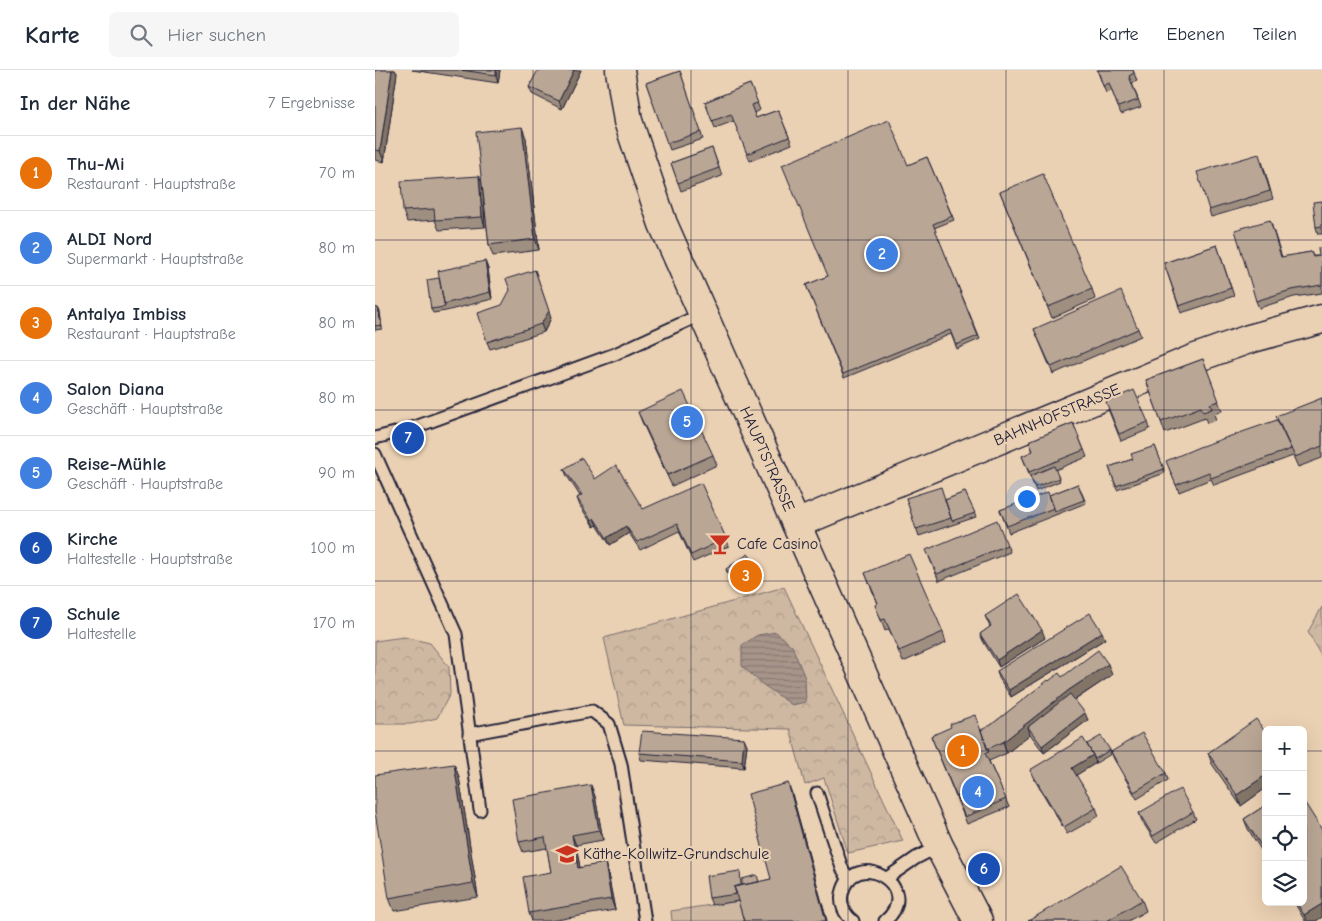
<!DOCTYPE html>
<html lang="de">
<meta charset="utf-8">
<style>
body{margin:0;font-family:"Comic Neue",sans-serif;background:#f6f6f7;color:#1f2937}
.controls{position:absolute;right:15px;bottom:15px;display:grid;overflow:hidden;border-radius:8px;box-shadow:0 5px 20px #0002}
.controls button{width:45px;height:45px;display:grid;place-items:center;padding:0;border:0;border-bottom:1px solid #e0e1e3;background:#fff;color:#1f2937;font:25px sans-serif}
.you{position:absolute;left:651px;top:428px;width:18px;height:18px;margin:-12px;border:4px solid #fff;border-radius:50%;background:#1a73e8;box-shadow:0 0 0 8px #1a73e833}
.badge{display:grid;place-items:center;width:32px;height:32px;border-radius:50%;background:#c8321e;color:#fff;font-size:16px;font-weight:700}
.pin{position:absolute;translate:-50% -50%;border:2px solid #fff;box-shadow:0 1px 5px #0006}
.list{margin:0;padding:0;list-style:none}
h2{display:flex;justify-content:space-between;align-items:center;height:65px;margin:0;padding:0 20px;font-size:21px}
h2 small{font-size:16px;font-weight:400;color:#747a83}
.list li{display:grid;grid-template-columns:32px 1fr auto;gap:15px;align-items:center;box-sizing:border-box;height:75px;padding:0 20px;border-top:1px solid #e0e1e3}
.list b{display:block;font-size:19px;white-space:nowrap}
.list p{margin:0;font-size:16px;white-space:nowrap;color:#747a83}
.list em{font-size:16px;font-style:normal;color:#747a83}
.icon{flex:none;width:28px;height:28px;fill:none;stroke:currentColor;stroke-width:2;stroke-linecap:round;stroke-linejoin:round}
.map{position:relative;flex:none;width:947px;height:851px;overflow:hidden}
header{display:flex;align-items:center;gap:30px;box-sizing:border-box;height:70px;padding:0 25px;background:#fff;border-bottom:1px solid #e0e1e3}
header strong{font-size:24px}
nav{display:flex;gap:28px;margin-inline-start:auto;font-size:18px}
.search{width:350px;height:45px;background:#f6f6f7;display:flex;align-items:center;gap:12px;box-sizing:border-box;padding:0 18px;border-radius:8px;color:#747a83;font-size:19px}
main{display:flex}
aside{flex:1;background:#fff}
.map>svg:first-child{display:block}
.forest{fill:url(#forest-crowns);stroke:#786d6e}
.garden{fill:#ceb8a2;stroke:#786d6e}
.water{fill:url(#water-rules);stroke:#72676a}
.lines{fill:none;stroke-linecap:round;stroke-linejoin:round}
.lane-casing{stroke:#22223b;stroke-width:15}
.secondary-casing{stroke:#22223b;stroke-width:31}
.lane{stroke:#ebd1b3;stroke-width:11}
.secondary{stroke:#ebd1b3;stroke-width:28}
.wall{fill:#9f8f80;stroke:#22223b}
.shaded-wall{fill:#827468;stroke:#22223b}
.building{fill:#b9a695;stroke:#22223b}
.grid{fill:none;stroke:#22223b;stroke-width:1;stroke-opacity:0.55}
.labels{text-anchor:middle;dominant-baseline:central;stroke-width:4.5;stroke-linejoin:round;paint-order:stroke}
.street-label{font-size:16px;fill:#22223b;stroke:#ebd1b3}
.poi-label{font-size:16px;fill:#22223b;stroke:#ebd1b3;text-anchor:start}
</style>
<header>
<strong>Karte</strong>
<div class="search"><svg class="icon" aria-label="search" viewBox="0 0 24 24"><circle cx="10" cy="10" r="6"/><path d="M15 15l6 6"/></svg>Hier suchen</div>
<nav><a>Karte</a><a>Ebenen</a><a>Teilen</a></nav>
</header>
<main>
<aside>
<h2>In der Nähe<small>7 Ergebnisse</small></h2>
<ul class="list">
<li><span class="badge" style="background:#e8710a">1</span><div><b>Thu-Mi</b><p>Restaurant · Hauptstraße</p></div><em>70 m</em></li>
<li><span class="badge" style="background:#3f7fe0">2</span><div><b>ALDI Nord</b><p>Supermarkt · Hauptstraße</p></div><em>80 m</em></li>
<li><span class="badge" style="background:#e8710a">3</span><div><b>Antalya Imbiss</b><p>Restaurant · Hauptstraße</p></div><em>80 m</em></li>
<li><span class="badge" style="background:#3f7fe0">4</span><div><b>Salon Diana</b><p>Geschäft · Hauptstraße</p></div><em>80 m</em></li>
<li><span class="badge" style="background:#3f7fe0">5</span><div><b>Reise-Mühle</b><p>Geschäft · Hauptstraße</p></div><em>90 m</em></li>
<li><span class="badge" style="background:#1a4fb4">6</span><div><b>Kirche</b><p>Haltestelle · Hauptstraße</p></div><em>100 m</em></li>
<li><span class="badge" style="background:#1a4fb4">7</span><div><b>Schule</b><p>Haltestelle</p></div><em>170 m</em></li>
</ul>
</aside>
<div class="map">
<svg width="947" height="851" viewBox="0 0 947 851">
<defs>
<pattern id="forest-crowns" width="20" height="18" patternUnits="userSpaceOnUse" patternTransform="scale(1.25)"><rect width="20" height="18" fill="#ceb8a2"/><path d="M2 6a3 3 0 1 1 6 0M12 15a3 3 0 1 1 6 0" fill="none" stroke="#b19e8c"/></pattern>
<pattern id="water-rules" width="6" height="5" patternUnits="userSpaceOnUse" patternTransform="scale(1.25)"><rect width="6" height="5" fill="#a7958a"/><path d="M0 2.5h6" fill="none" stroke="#887972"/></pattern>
</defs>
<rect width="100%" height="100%" fill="#ebd1b3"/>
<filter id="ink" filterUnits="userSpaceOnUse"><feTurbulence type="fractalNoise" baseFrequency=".02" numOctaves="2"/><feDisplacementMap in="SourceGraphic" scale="10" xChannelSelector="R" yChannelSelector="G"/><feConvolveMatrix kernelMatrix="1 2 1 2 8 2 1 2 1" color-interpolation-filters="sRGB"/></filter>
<g filter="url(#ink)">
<path class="forest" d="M409 517 528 771 473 783 449 708 430 715 415 659 249 655 229 568Z
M947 537V588L933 562Z
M29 567 55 573 74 597 75 624 62 648 36 654H0V571Z"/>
<path class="garden" d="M363 831 369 851H297L296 841Z"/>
<path class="water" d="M401 562 417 576 430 608 431 632 417 635 387 614 367 596V575L383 565Z"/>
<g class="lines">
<g class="lane-casing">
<path id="lane" d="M0 368 32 360 240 284 327 244
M0 384 81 564 105 740
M94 664 217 641 234 654 246 694 270 851
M442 723 467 798 474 810
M512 808 541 788 564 776
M478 851C469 844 465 834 467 824 478 775 550 817 510 851"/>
</g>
<g class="secondary-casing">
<path id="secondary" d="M245 0 253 51 288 154 564 776 603 851
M421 454 818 289 874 269 947 249"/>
</g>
<use href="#lane" class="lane"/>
<use href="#secondary" class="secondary"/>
</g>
<path class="wall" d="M0 0H20L22 3 9 92 0 90Z
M37 0H125L123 13Z
M206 0 187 39 157 24 154 17Z
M722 0H758L762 11 757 13 766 37 746 44 737 21 731 23Z
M305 1 328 69 295 80 271 13Z
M375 14 385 40 379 43 381 48 403 40 417 74 375 91 359 51 340 58 330 32Z
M151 68 164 180 118 186 114 175 108 122 110 157 64 160 60 150 32 152 28 141 107 115Z
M337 78 347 106 306 121 296 93Z
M552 87 579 150 559 158 605 269 582 279 576 264 469 308 431 215 453 206 533 95Z
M887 91 898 129 836 147 834 140Z
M625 122 717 219 720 229 677 248Z
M947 131V164H943L941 157Z
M895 150 907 187 936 182 938 186H944L947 178V223L919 227 884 238 881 231Z
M842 175 859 226 806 243 789 193Z
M110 191 113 199 117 229 71 241 58 243 56 239Z
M0 238H3L5 242 7 259 0 260Z
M176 248 169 262 115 279 112 272Z
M659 259H763L766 266 678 304Z
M828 289 847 341 839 344 841 350 832 353 830 348 790 363 771 310Z
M947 328V388L923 397 918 386 839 415 836 409 804 422 794 398 902 350Z
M733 339 773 352 775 359 746 371Z
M263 342 338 385 342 395 297 416 267 352Z
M698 353 712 387 680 400 685 411 661 421 647 386 658 382 654 371Z
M780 376 790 403 742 420 734 397 758 389Z
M189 399 220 409 268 439 351 468 354 476 318 492 304 461 265 480 254 463 235 475 222 455 219 457 205 436 202 428 205 426 192 406Z
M703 414 711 433 634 463 625 440 674 425Z
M590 422 601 447 544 466 531 428 570 430Z
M632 475 635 482 564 511 554 487Z
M351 499 388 507 366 523 352 502Z
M490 503 568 562 571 573 528 592 514 559 510 561 504 545 500 535 503 534Z
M610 546 670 568 624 597 608 571 605 564 615 557Z
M730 569 636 627 624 608 622 601Z
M737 605 700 630 713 650 669 683 655 664 632 683 614 691 634 737 592 754 556 666 612 679 616 655 674 611 687 607Z
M891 663V718L866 736 837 694 833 683Z
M369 668 372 675 369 698 266 690 264 683Z
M712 674 735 680 736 684 701 705 721 738 724 746 692 764 658 707 655 700Z
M736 682 791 703 793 710 762 729 739 689Z
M79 694 84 707 103 827 19 841 14 828Z
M413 713 417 724 452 851H369L364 831 337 835 334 828 384 812 396 809Z
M220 726 228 770 201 775 205 798 230 793 233 804 240 840 175 851H157L154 843 176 802 172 778 148 782 144 772Z
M891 735V788L873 759 869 749Z
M818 742 821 749 781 773 767 751 764 743Z
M947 760V847L941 851H930L919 832H928Z
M767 830 771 841 753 851H653Z"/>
<path class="shaded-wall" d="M17 0H20L22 3 9 92 5 81Z
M121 0H125L123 13 121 5Z
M199 0H206L187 39 184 31Z
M147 57 151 68 164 180 160 169Z
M104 106 108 116 110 157 107 147Z
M110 191 113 199 117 229 115 222Z
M160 200 176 248 169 262 166 254Z
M3 238 5 242 7 259 6 255Z
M219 448 222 455 219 457 216 450Z
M251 456 254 463 235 475 232 468Z
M387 503 388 507 366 523 365 519Z
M667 560 670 568 624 597 622 590Z
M727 562 730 569 636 627 634 620Z
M733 594 737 605 698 631 653 657 655 664 632 683 628 672 694 620Z
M710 643 713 650 669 683 667 676Z
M369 668 372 675 369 698 367 691Z
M718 685 721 693 700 706 697 698Z
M79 694 84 707 103 827 98 813Z
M891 705V718L866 736 862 725Z
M413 713 417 724 452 851H451Z
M216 715 220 726 228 770 224 760Z
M197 765 201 775 207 809 203 798Z
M230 793 233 804 240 840 236 829Z
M947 834V847L941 851H932L929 845Z"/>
<path class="building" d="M0 0H17L5 81 0 80Z
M85 0H121V5Z
M163 0H199L184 31 154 17Z
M723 0H758L759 3 754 6 763 30 743 37 734 13 728 16Z
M305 1 326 62 292 73 271 13Z
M375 14 383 33 376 35 381 48 403 40 414 67 372 84 356 44 337 51 330 32Z
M514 50 533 95 552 87 577 146 558 154 603 266 581 275 575 260 468 304 431 215 453 206 407 95Z
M147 57 160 169 114 175 101 62Z
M337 78 344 98 303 113 296 93Z
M884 84 895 121 834 140 822 102Z
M668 104 717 219 673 237 625 122Z
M104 106 107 147 60 150 59 139 28 141 26 111Z
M947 131V156L941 157 938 132Z
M895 150 906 187 936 182 938 187 944 186 943 178H947V215L916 220 881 231 860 160Z
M842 175 856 218 804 236 789 193Z
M110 191 115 222 69 234 63 201Z
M160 200 174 241 166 254 112 272 103 243 127 235 135 220 131 209Z
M64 208 70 237 56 239 52 210Z
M746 221 763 259 676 297 659 259Z
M0 238H3L6 255 0 256Z
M828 289 844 331 835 334 837 339 828 342 826 337 786 352 771 310Z
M759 320 773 352 744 364 731 332Z
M308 321 338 385 293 405 263 342Z
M947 328V376L920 387 901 346Z
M902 350 916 379 836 408 834 402 801 415 791 391 824 377Z
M698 353 709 380 654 402 647 386 658 381 654 371Z
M780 376 789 399 741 416 734 397 758 389 756 384Z
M207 388 220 409 241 395 268 439 326 413 351 468 316 485 302 454 262 472 251 456 232 468 219 448 216 450 202 428 207 425 189 399Z
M679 396 684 408 660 417 655 406Z
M703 414 709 430 680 441 674 425Z
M566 417 576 448 541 459 531 428Z
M590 422 600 443 577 451 570 430Z
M673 422 679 438 632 456 625 440Z
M622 450 632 475 562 504 551 480Z
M373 484 387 503 365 519 351 499Z
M534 484 568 562 524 581 510 549 506 550 500 535 503 533 490 503Z
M644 524 667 560 622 590 605 564 616 556 610 546Z
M715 543 727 562 634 620 622 601Z
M723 580 733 594 694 620 628 672 612 679 606 660 616 655 673 610 674 611 684 603 687 607Z
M695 624 710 643 667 676 653 657Z
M600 645 614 682 610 683 631 729 590 747 556 666 576 657 575 654Z
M881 649 891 663V705L862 725 833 683Z
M267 661 369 668 367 691 264 683Z
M767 663 791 703 759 722 736 682Z
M726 666 735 680 720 689 712 674Z
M708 668 718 685 697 698 721 738 689 757 655 700Z
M79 694 98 813 14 828 0 742V705Z
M413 713 451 851H369L359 817 396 809 373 724Z
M216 715 224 760 197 765 203 798 230 793 236 829 154 843 148 807 176 802 170 767 144 772 137 729Z
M805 719 818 742 778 766 764 743Z
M928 730 947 760V834L929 845 921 832H928Z
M891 735V783L869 749Z
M746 796 767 830 732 851H653Z
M365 801 366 815 359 817 362 824 334 828 331 806Z
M382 805 384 812 367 815V809Z"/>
</g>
<path class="grid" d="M158 0V851M316 0V851M473 0V851M631 0V851M789 0V851M0 170H947M0 340H947M0 511H947M0 681H891M928 681H947"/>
<defs>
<g id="bar-bare" transform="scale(1.725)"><path d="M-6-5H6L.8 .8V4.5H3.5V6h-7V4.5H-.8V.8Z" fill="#c8321e" stroke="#ebd1b3" stroke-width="2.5" paint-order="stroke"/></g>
<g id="school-bare" transform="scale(1.725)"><path d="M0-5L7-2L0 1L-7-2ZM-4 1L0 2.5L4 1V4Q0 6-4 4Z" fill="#c8321e" stroke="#ebd1b3" stroke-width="2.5" paint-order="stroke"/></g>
</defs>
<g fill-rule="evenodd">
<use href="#bar-bare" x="345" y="474"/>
<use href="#school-bare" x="192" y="784"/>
</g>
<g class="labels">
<g class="street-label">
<text transform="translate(682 345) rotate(-23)">BAHNHOFSTRASSE</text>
<text transform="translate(392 389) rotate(66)">HAUPTSTRASSE</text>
</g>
<g class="poi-label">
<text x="362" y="474">Cafe Casino</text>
<text x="208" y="784">Käthe-Kollwitz-Grundschule</text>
</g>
</g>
</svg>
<div class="controls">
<button>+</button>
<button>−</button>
<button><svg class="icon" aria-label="locate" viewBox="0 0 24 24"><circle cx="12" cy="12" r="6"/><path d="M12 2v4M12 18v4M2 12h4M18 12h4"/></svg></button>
<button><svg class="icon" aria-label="layers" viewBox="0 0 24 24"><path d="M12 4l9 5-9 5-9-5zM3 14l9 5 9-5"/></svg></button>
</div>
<div class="you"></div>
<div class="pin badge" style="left:588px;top:681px;background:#e8710a">1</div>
<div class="pin badge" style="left:507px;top:184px;background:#3f7fe0">2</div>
<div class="pin badge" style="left:371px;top:506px;background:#e8710a">3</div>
<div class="pin badge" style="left:603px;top:722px;background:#3f7fe0">4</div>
<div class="pin badge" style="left:312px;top:352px;background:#3f7fe0">5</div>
<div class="pin badge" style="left:609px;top:799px;background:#1a4fb4">6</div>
<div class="pin badge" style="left:33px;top:368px;background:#1a4fb4">7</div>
</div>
</main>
